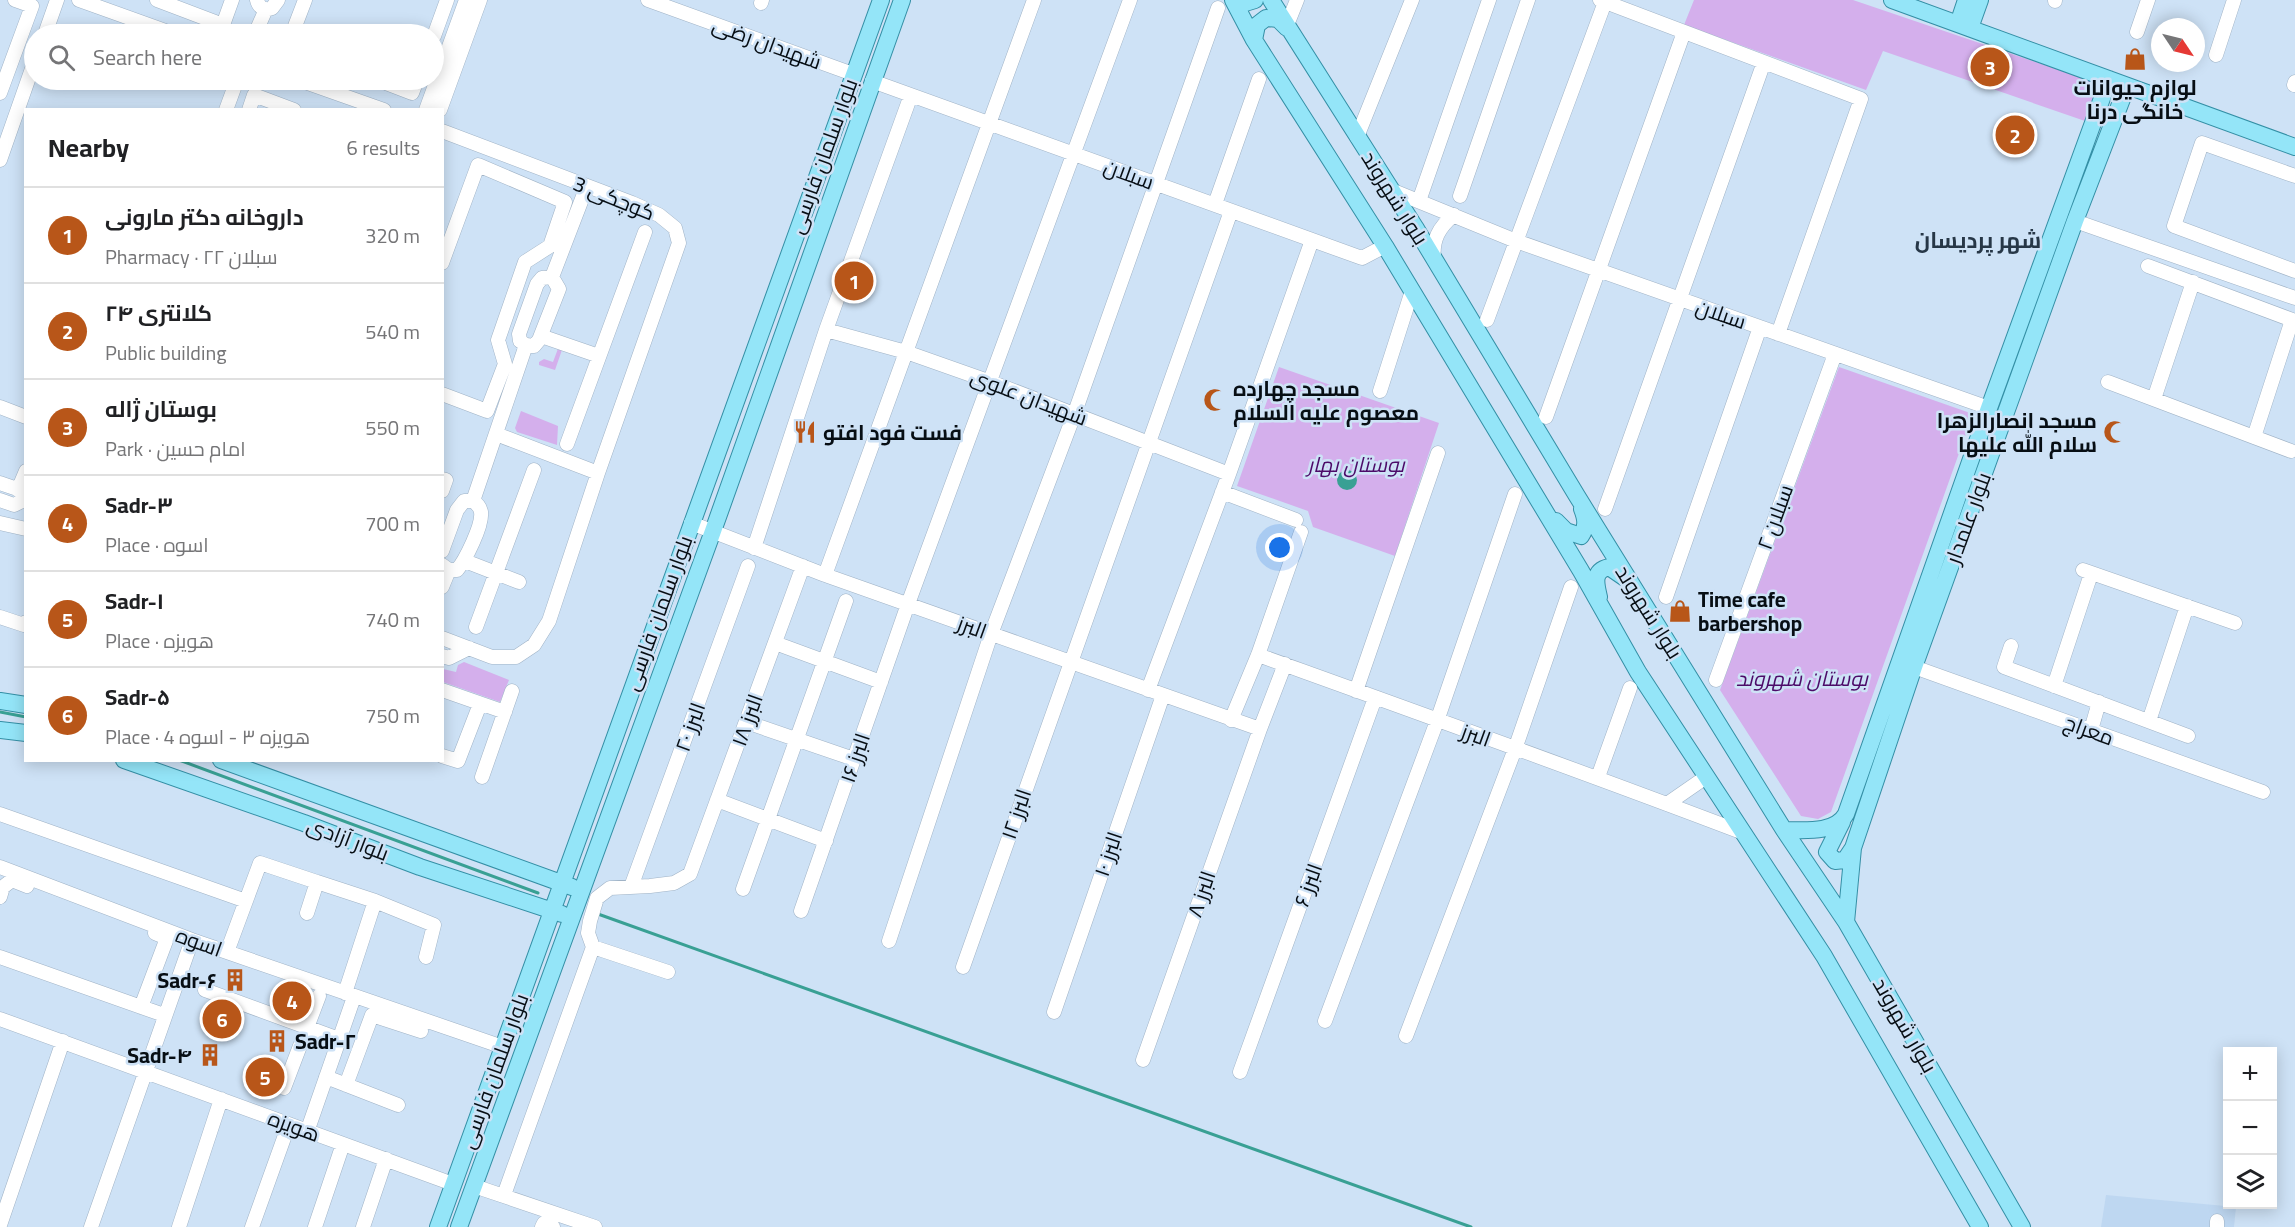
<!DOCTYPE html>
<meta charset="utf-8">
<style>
body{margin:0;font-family:Georgia,Cairo,serif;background:#f2f2f2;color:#202124}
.controls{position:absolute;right:18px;bottom:18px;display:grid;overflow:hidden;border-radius:0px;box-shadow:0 3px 15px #0003}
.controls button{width:54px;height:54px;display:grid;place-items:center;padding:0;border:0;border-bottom:2px solid #e0e0e0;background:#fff;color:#202124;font:30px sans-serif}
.compass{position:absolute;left:2151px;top:18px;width:54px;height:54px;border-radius:50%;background:#fff;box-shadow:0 3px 15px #0003;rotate:125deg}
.you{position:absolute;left:1280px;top:548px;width:21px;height:21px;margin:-15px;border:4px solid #fff;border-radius:50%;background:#1a73e8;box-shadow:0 0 0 9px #1a73e833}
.badge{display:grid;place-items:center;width:39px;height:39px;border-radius:50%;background:#b85619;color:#fff;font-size:20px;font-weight:700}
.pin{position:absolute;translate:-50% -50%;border:3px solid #fff;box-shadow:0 2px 6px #0006}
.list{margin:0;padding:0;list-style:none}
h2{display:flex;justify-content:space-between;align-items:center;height:78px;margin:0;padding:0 24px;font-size:26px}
h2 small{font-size:20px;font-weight:400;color:#757577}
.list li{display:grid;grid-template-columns:39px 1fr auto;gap:18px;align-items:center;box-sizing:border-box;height:96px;padding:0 24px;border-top:2px solid #e0e0e0}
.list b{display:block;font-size:22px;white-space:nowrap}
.list p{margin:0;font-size:20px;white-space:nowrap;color:#757577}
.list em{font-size:20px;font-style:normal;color:#757577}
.icon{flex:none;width:33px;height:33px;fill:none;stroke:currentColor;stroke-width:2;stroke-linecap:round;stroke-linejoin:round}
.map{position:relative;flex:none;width:2295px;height:1227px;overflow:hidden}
.search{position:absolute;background:#fff;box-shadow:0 3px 15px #0003;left:24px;top:24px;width:420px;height:66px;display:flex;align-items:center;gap:15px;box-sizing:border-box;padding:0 21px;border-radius:33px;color:#757577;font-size:22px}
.panel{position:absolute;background:#fff;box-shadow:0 3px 15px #0003;left:24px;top:108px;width:420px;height:654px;border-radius:0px}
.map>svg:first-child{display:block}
.built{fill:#bed7f1}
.green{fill:#d4afec}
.water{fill:#39a094}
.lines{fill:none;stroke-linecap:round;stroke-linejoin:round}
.stream{stroke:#39a094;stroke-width:3}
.minor-casing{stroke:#a0b3c6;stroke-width:15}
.major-casing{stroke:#348fa5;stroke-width:18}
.minor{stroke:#fff;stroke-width:14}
.major{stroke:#94e5f8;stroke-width:16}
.labels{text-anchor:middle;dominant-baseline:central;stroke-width:5;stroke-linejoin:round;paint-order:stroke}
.street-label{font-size:21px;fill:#070e14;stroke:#cee2f6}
.poi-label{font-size:21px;font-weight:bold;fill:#070e14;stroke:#cee2f6;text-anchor:start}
.park-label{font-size:21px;font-style:italic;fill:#4c0b69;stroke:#cee2f6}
.neighbourhood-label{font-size:22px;font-weight:bold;fill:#273747;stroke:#cee2f6}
</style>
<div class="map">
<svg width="2295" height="1227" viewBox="0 0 2295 1227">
<rect width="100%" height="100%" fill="#cee2f6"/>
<path class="built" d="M2106 1195 2236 1207 2234 1227H2101Z"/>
<path class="green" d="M1694 0H1853L2100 84 2085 121 1883 51 1866 90 1684 25Z
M559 346 563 347 555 370 539 365V362L544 359 553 362Z
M1279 367 1439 423 1395 556 1313 527 1308 511 1237 486Z
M1839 367 1973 414 1831 812 1818 819 1801 816 1720 690Z
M521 411 558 426 557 445 517 432 515 428Z
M464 662 509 680 500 702 443 682V669L456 672 458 665Z"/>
<path class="water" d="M1337 480a10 10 0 1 1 20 0a10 10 0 1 1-20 0Z"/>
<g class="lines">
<path class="stream" d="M0 712 26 717
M179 760 538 893
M598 914 1471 1227"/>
<g class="minor-casing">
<path id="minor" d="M79 0 174 34
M157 0 223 25 232 0
M257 0C259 8 265 11 272 8L278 0
M648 0 853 74
M1600 0 1861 99 1778 334
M2055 1V0
M761 3 762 0
M1287 25 1297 0
M2137 32 2148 0
M45 34 57 0
M255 34 266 9
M292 34 305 0
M434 36 447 0
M2216 55 2234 0
M299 80 384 110
M378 80 412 93 417 80
M872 81 1362 258 1385 246
M2294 85 2295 82
M0 93 32 6 15 0
M226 110 237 80
M249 110 254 95 294 110
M426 110 466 0
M440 110 480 0
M442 131 632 203 659 215 675 228 679 243 598 473 549 621 534 645 516 657H492L442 638
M1357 137 1412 0
M0 160 34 63
M2295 176 2202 143 2174 226 2295 271
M1391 190 1516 241 1989 408
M1460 196 1528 0
M1419 201 1489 0
M1215 204 1259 79
M2075 221 2295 298
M1434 259C1432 240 1439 227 1454 215
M442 263 478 165 565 202 550 246 525 262 498 340 505 364 487 411 442 394
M2148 266 2295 321
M552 277 559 289 539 340 534 346 526 345 520 341 519 334 537 284 542 278Z
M552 277 587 186
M1487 320 1605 2
M826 330 906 352 991 382 1229 474
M541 336 599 356
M2108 382 2291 451
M1380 391 1412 291
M2154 399 2193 282
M0 407 26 417
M1546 417 1684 32
M496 434 598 473
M2254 437 2292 320
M567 444 645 232
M442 479 446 480 442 491
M0 483 26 492
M18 490 26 471
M1222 492 1296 520
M0 500 14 505 26 499
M473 501 526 345
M1605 509 1764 62
M0 523 26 529
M691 523 825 575 1260 729 1285 664
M754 548 826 330 911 95
M442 551 457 510 464 501H473C477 504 480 506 481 512 483 525 465 561 457 570H449L442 565
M465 561 519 582
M2083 570 2235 623
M825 575 1034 0
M442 587 449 570
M1666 597 1760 327
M0 617 24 625 26 622
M476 627 534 470
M775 643 881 682
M2011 646 2004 667 2188 736
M1258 655C1419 713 1581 771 1741 832
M442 656 449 658 469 648
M1914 667 2263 792
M1716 680 1835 354
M2054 686 2091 574
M442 690 505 712
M1148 690 1229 474 1312 240
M1356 691 1438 453
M1231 720 1258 655 1301 532
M2149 721 2187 606
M746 722 854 759
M2091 730 2099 702
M442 756 458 761 480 704
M482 777 512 691
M1598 777 1630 688
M717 800 826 841
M1667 804 1706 777
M0 814 246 901
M0 867 192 940 503 1047
M631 887 748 566
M743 889 846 601
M0 897 3 887 12 880 27 886
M801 911 908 604 1130 0
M307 913 317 882 375 901
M889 941 991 634 1074 415 1218 8
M593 947 588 933 590 921 597 898 610 888 650 886 674 883 690 874 803 566
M227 952 260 863 317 882
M0 957 164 1015
M963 967C1051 714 1143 463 1231 211
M205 990 339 1039
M345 993 375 901 434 925 426 957
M141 1007 167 938 155 933
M1054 1012 1163 695
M0 1019 453 1184
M1325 1021 1437 721 1515 494
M1406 1036 1515 749 1571 587
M1143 1060 1260 729
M1240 1072 1375 698
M326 1077 398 1105
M346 1085 372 1015 421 1031
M284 1088 319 996
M307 1132 354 997
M474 1186 595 1227
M504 1195 593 947 668 972
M0 1225 63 1041
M91 1227 192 940
M179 1227 221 1099
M252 1227 289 1124
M315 1227 343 1144
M363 1227 386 1159
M542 1227 544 1223 553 1227
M2217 1227V1221"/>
</g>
<g class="major-casing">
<path id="major" d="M1233 0 1254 40 1385 246 1581 571 1638 672 1824 956 1980 1227
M1271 0 1415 227 1577 496 1784 830 1846 922 2022 1227
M1892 0 2295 147
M1234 2 1242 4 1255 0
M1958 24 1966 0
M1970 28 1980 0
M1254 40 1257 25 1266 18 1278 19 1287 28
M1556 521 1566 531 1581 536C1587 527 1586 519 1582 509
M1599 597C1596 584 1592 571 1609 567L1625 578
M0 701 26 705
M0 730 26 733
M124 760 304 823 420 867 562 914
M221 760 572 887
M1842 822 1827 852 1835 861 1845 860 1853 848
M1784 830C1803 830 1835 834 1846 814L1989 408 2109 79
M1846 922 1853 848 1914 667 2075 221 2127 86
M438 1227 881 0
M459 1227 713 531 902 0"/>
</g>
<use href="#minor" class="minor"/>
<use href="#major" class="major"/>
</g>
<defs>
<g id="shop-bare" transform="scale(1.8)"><path d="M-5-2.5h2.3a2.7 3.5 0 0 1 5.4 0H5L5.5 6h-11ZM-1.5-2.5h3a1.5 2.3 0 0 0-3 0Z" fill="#b85619" stroke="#cee2f6" stroke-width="2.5" paint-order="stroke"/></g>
<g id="mosque-bare" transform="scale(1.8)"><path d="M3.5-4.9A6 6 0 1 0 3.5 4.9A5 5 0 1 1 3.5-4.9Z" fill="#b85619" stroke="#cee2f6" stroke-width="2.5" paint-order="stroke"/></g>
<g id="restaurant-bare" transform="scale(1.8)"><path d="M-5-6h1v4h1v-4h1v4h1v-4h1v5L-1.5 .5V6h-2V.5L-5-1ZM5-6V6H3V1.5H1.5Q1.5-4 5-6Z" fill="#b85619" stroke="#cee2f6" stroke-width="2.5" paint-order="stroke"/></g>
<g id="building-bare" transform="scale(1.8)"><path d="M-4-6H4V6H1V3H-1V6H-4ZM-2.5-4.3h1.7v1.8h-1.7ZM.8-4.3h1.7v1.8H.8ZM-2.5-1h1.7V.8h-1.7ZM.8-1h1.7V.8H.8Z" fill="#b85619" stroke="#cee2f6" stroke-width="2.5" paint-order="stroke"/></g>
</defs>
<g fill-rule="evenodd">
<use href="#shop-bare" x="2135" y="59"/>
<use href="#mosque-bare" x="1215" y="400"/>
<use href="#restaurant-bare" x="805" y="432"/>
<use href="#mosque-bare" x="2115" y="432"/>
<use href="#shop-bare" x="1680" y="611"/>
<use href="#building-bare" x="235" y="980"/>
<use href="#building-bare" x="277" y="1041"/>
<use href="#building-bare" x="210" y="1055"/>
</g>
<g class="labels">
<g class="street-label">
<text transform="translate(767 43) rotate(20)">شهیدان رضی</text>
<text transform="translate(823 156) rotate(-70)">بلوار سلمان فارسی</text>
<text transform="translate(1129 174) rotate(20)">سبلان</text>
<text transform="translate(614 198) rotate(22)">کوچکی 3</text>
<text transform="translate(1395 198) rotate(58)">بلوار شهروند</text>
<text transform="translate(1721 314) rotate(19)">سبلان</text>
<text transform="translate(1029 397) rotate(21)">شهیدان علوی</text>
<text transform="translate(1775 517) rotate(-70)">سبلان ۲</text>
<text transform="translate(1968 518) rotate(-70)">بلوار علمدار</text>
<text transform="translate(1649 612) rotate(58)">بلوار شهروند</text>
<text transform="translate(658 613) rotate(-70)">بلوار سلمان فارسی</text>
<text transform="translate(972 627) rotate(20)">البرز</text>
<text transform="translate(747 720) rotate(-70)">البرز ۱۸</text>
<text transform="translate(690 727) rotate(-70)">البرز ۲۰</text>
<text transform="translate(2089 730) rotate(20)">معراج</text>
<text transform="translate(1476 735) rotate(20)">البرز</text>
<text transform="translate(855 758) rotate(-71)">البرز ۱۶</text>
<text transform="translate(1016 814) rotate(-71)">البرز ۱۲</text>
<text transform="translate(348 839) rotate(21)">بلوار آزادی</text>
<text transform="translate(1108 854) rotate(-71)">البرز ۱۰</text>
<text transform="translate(1308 885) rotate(-70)">البرز ۶</text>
<text transform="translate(1201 894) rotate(-71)">البرز ۸</text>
<text transform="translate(199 942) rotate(20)">اسوه</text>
<text transform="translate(1905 1025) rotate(60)">بلوار شهروند</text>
<text transform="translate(494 1071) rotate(-70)">بلوار سلمان فارسی</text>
<text transform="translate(294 1126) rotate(20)">هویزه</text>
</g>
<g class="poi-label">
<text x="2135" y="87" text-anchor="middle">لوازم حیوانات<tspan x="2135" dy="24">خانگی درنا</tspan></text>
<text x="1233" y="388">مسجد چهارده<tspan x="1233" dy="24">معصوم علیه السلام</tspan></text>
<text x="2097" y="420" text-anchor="end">مسجد انصارالزهرا<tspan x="2097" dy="24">سلام الله علیها</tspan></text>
<text x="823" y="432">فست فود افتو</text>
<text x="1698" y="599">Time cafe<tspan x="1698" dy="24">barbershop</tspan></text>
<text x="217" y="980" text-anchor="end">Sadr-۶</text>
<text x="295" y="1041">Sadr-۲</text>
<text x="192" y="1055" text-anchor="end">Sadr-۴</text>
</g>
<g class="park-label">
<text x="1356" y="464">بوستان بهار</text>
<text x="1802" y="678">بوستان شهروند</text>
</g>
<g class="neighbourhood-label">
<text x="1978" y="240">شهر پردیسان</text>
</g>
</g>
</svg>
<div class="controls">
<button>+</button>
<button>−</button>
<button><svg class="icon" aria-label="layers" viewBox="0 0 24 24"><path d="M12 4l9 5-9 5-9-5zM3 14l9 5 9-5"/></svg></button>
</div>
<svg class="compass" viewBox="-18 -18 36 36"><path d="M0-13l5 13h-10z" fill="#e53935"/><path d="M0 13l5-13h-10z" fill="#757577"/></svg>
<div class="you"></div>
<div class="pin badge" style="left:854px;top:281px">1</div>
<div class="pin badge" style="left:2015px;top:135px">2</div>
<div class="pin badge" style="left:1990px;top:67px">3</div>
<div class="pin badge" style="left:292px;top:1001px">4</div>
<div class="pin badge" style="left:265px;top:1077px">5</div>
<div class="pin badge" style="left:222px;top:1019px">6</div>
<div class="search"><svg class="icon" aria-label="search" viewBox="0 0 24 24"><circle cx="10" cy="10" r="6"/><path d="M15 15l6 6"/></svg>Search here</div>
<section class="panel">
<h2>Nearby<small>6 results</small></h2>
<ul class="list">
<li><span class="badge">1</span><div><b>داروخانه دکتر مارونی</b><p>Pharmacy · سبلان ۲۲</p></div><em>320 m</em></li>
<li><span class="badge">2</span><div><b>کلانتری ۲۴</b><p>Public building</p></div><em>540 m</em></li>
<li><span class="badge">3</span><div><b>بوستان ژاله</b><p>Park · امام حسین</p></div><em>550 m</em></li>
<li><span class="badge">4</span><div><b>Sadr-۳</b><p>Place · اسوه</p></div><em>700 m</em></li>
<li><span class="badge">5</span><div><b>Sadr-۱</b><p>Place · هویزه</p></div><em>740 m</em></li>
<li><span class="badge">6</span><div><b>Sadr-۵</b><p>Place · هویزه ۳ - اسوه 4</p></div><em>750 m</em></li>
</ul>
</section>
</div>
